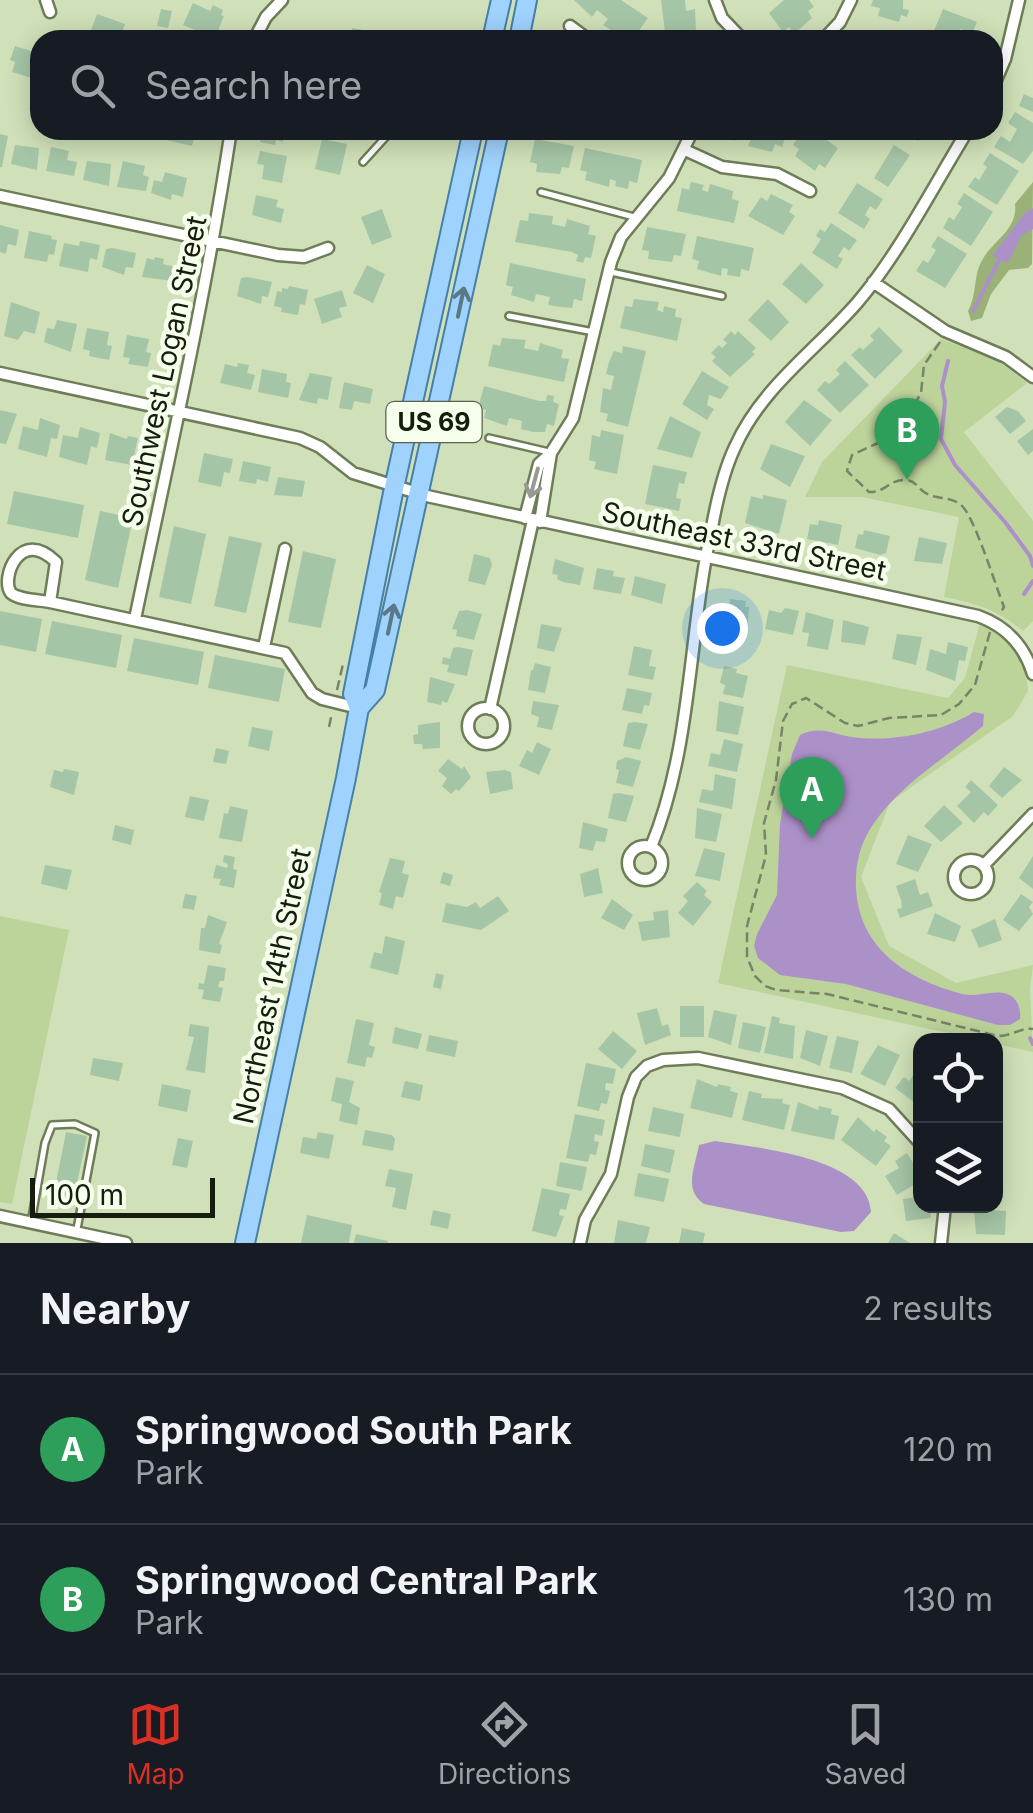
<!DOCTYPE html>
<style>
body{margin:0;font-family:Inter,sans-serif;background:#242831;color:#f1f3f6}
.controls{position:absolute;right:30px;bottom:30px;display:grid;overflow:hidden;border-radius:20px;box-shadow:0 5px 25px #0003}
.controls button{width:90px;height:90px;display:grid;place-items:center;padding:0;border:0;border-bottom:2px solid #363941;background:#171b24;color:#f1f3f6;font:50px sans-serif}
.scale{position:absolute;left:30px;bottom:25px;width:185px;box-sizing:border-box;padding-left:10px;border:5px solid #171d0e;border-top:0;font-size:28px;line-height:35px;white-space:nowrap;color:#171d0e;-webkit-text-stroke:8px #f6ffeb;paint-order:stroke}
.you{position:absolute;left:722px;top:628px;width:35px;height:35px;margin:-25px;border:8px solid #fff;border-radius:50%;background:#1a73e8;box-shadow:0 0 0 15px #1a73e833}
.badge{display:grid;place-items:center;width:65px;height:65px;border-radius:50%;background:#d93025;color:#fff;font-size:32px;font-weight:700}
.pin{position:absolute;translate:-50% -82px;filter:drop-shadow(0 2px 5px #0008)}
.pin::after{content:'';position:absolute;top:52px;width:35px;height:30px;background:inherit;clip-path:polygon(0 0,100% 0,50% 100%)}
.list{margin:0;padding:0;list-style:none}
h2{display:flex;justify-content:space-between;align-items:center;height:130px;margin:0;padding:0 40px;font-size:42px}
h2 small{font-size:32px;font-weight:400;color:#9ea1a6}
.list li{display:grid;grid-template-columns:65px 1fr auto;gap:30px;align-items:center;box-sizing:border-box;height:150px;padding:0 40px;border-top:2px solid #363941}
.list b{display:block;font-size:38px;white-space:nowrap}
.list p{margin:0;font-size:32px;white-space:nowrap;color:#9ea1a6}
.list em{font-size:32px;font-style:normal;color:#9ea1a6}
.icon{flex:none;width:55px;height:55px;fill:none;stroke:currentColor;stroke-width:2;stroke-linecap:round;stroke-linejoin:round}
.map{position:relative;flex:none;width:1033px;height:1243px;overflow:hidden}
.search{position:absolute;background:#171b24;box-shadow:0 5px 25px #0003;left:30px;right:30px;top:30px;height:110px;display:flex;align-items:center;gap:25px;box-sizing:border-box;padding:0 35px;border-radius:30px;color:#9ea1a6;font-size:38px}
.sheet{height:430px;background:#171b24}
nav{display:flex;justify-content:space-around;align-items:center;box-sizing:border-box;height:140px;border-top:2px solid #363941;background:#171b24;font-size:28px;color:#9ea1a6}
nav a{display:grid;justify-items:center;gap:5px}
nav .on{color:#d93025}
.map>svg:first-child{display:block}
.green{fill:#bcd39a}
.forest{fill:#9ab277}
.water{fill:#ac91c9}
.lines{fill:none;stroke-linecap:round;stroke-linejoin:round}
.stream{stroke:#ac91c9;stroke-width:4}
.building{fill:#a5c6a6}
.service-casing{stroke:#6e7d58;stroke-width:10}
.minor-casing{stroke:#6e7d58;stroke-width:15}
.primary-casing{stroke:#467fa8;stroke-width:22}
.path{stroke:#788468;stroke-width:2.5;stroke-dasharray:10 5;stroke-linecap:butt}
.service{stroke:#fff;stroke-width:5}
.minor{stroke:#fff;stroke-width:10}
.primary{stroke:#9fd2fd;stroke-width:18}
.oneway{stroke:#5b7886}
.oneway2{stroke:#979993}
.labels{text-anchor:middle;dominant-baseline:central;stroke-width:9;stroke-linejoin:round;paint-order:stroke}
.shield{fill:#f6ffeb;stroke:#5a6150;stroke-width:2.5}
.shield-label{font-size:25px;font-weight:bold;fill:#171d0e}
.street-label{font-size:28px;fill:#171d0e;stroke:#f6ffeb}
</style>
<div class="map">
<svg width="1033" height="1243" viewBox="0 0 1033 1243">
<rect width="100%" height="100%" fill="#d0e1b9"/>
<path class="green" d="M941 339 998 361 1027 383 964 432 1033 521V621L1023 631C998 610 975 603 944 597L959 517 862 497H805L822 462Z
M980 623C1007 637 1026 658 1028 691L1013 716 890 802 861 877 889 946 956 983 1033 965 1030 989 1033 1052 996 1044V1040H980L718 983 787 665 948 698 965 678Z
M0 916 69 930 12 1204 0 1202Z"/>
<path class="forest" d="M1033 182 1032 264 1028 268 1009 270 991 294 982 318 971 321 968 311C978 293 972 275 984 257 996 239 1018 228 1015 204Z"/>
<path class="water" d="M1033 208V229L1021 236 1008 263 992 256 1025 213Z
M974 712 984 714 983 726C946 758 903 782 874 823 860 843 855 864 856 888 859 949 907 979 962 994 976 998 993 989 1007 994 1018 998 1021 1009 1020 1019L1010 1025H998L846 984 780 975 758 958 754 946 757 934 777 895 780 824 792 754 800 735C823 724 837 737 860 738 899 741 941 732 974 712Z
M715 1141C758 1148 868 1157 871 1212L854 1231 841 1232 704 1204C683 1190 695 1167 699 1145Z"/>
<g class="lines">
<path class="stream" d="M973 311 1000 258
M948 361 942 386 945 402 941 439 955 465 1005 522 1030 556 1033 566
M1024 594 1033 581
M1030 1038 1033 1044"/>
</g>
<path class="building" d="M574 0H621L648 18 635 36 628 32 623 38 603 25 608 19 597 10 592 17Z
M661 0H685L686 11 695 9 696 33 688 34 689 40H666Z
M784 0H809L814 7 808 11 812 18 794 34 789 27 783 32 769 13Z
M873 0H903V9L909 10 907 17 901 15 899 22 878 16 880 8 871 6Z
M193 3 210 11 213 5 223 10 221 15 224 16 215 38 183 25Z
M161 9 172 11 168 28 157 26Z
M943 9 977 22 972 33 960 29 957 35 968 40 931 38Z
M97 14 125 24 121 36 129 40H92L94 34 90 33Z
M352 28 363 30 361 40H350Z
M862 30 868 36 873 31 882 40H852Z
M15 46 34 52 32 57 40 59 38 73 34 72 32 78 12 72 15 62 10 60Z
M1024 94 1033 98V112L1019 106Z
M1015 112 1033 123V151L1023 164 994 147 1001 136 1010 142 1017 129 1008 123Z
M168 130H196L192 146 166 140Z
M262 130H284L283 142 276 140 275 145 260 142Z
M712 130H788L782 147 775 144 772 152 748 146 751 139 738 134 735 141Z
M802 130H813L838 148 825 168 819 164 815 171 795 156 799 149 793 145Z
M898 130H925L918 141Z
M0 134 8 136 2 167H0Z
M322 139 347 144 340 175 315 169Z
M535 139 574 146 569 168 562 167 560 174 536 172 537 164 530 162Z
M15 145 39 148 37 170 11 164Z
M894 145 910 155 888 187 874 178Z
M51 147 69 151 67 160 77 162 74 176 46 171Z
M585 148 642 160 637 183 629 181 628 189 615 186 616 181 610 179 609 187 585 180 587 172 580 170Z
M260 151 287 156 282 183 262 179 264 165 257 164Z
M990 153 1019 171 997 205 968 187 975 177 979 180 987 167 983 164Z
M87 161 111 164 109 186 83 180Z
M123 161 145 166 143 175 149 177 146 191 117 187Z
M165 172 187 178 183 197 172 194 171 200 151 193 154 180 162 182Z
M691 182 704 185 702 190 708 192 710 184 733 191 732 199 739 201 734 223 677 211 682 188 689 190Z
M857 183 883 199 876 210 870 206 865 215 870 219 864 229 838 213Z
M964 193 993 212 971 246 943 228 949 217 954 220 962 207 957 204Z
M771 194 793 205 789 212 795 216 783 235 748 216 761 197 767 201Z
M256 195 278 200 276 207 284 209 281 223 252 215Z
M382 209 392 237 372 245 361 217Z
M529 213 553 216 552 224 565 227 567 219 590 226 588 234 596 236 591 258 585 257 583 263 576 261 578 255 572 252 515 242 520 220 528 221Z
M831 223 857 240 849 251 844 247 838 256 843 259 837 269 812 253 821 239 816 236 820 229 825 232Z
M0 225 19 230 16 246 8 244 6 254 0 252Z
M647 227 686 234 681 256 674 255 672 262 648 259 649 251 642 250Z
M29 231 52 236 51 239 57 240 54 255 49 254 47 262 24 258Z
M697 236 754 248 749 271 741 269 740 277 727 275 728 269 722 268 721 276 697 269 699 261 692 259Z
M938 236 967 254 945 288 916 271 923 260 928 263 936 250 931 247Z
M80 241 100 245 97 260 90 258 88 272 59 266 64 243 79 246Z
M112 248 136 253 133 268 126 267 124 275 102 267 106 249Z
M155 257 164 259 163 264 176 267 172 281 142 277 147 258 154 260Z
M510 263 586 279 582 301 574 299 572 308 561 307 548 305 550 297 536 294 534 302 511 295 513 287 506 285Z
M801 263 824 285 806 304 782 284Z
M367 265 385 274 373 303 353 293Z
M248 277 272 282 268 297 262 296 261 304 237 296 241 278Z
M289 286 308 290 305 305 300 304 298 315 281 312 282 308 274 306 277 291 282 292V288L288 289Z
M342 290 347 306 339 308 342 317 322 324 314 299Z
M634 299 659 302 657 310 663 312 664 306 676 309 675 317 682 318 677 341 620 328 625 306 632 307Z
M768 299 789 322 771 341 748 320Z
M11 302 40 312 35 334 24 331 18 340 4 336Z
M57 320 77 324 71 352 44 342 47 328 54 329Z
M879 327 903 351 875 379 851 355 860 347 863 350 874 340 870 336Z
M87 328 109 332 107 345 112 346 109 360 89 356 90 351 83 349Z
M731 331 735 335 738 331 756 348 752 352 755 354 730 377 712 361 716 357 711 353 719 345 722 348 727 343 723 340Z
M127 335 149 339 146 352 151 353 148 367 128 364 130 358 123 357Z
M502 338 526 340 524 348 538 351 540 343 563 350 561 358 569 359 564 382 488 366 493 344 500 346Z
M623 346 646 351 628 427 606 421 608 414 600 412 603 388 611 390 614 376 606 374 609 362 614 351 622 353Z
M845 361 869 385 840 413 817 390 825 381 829 384 840 374 836 370Z
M238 363 249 365 247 373 255 375 251 390 220 383 225 364 237 367Z
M262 369 287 374 286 382 291 383 288 398 258 392Z
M702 371 729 387 721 399 709 395 707 405 714 409 707 420 682 404Z
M310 373 332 377 328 400 318 398 317 404 299 400Z
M344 382 373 389 370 404 354 401 352 410 339 408Z
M484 386 539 401H546L547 395 554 396 553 402 559 404 554 426 547 424 545 432H533L521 429 522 421 509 418 507 426 484 418 486 410 478 408Z
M804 400 832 420 810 446 785 422Z
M1007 407 1018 411 1026 421 1010 434 995 417Z
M0 410 17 414 6 444 0 443Z
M670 416 701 432 692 458 657 449Z
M40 418 60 425 57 439 51 438 47 457 18 449 23 426 38 430Z
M80 427 100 433 97 448 91 446 87 465 59 457 63 435 78 438Z
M1033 429V451L1028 455 1017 441Z
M601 430 624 435 617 474 594 469 596 462 589 460 592 435 600 437Z
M110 433 127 439 128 436 138 438 132 465 105 460Z
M771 444 805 456 790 487 760 469Z
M204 453 233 459 230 473 224 472 221 487 198 482Z
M243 461 271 467 268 482 257 479 256 484 239 481Z
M653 465 687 472 684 484 679 483 676 498 681 499 679 511 645 504Z
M278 477 305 481 302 497 274 495Z
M14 491 84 505 78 538 7 524Z
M763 495 787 500 779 534 745 523 751 496 763 499Z
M100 511 133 518 118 588 85 580Z
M819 520 842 525 838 545 807 539 810 524 818 525Z
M174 526 206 534 191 604 159 597Z
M864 530 890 536 886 553 880 555 855 548 858 534 863 535Z
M229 536 262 543 246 613 214 606Z
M919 537 947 543 942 564 914 561Z
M303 551 336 559 321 628 288 622Z
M474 554 490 558 492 565 485 585 468 581Z
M555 559 584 568 580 585 563 582 557 579 558 575 552 574Z
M597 568 614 571 613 576 625 578 621 594 593 589Z
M635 576 666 584 662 604 631 595Z
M730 599 746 601 745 607H749L747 630 730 628Z
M785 608 799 611 793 635 765 629 769 610 781 613Z
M467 610 482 614 474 640 456 636 457 630 452 629 459 611Z
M0 611 42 619 36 652 0 645Z
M806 612 834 620 828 650 807 646 809 633 802 632Z
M843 620 869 627 865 645 841 642Z
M52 621 122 635 116 668 45 654Z
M541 624 562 628 554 652 537 648Z
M897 634 922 637 916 665 892 659Z
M134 638 204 652 198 685 127 671Z
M948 642 968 647 965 661 959 660 955 681 926 670 930 649 946 654Z
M634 646 652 650 649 666 656 667 653 680 628 675Z
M458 647 473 650 467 676 447 672 449 665 442 664 443 657 450 659 453 648Z
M215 655 285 669 279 702 208 688Z
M535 663 551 667 545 693 528 690 531 670H533Z
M724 666 737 669 736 673 748 676 743 698 723 694 725 685 720 683Z
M430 677 455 684 447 703 442 701 441 705 427 702Z
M627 688 652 693 649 706 644 705 642 714 622 710Z
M533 701 559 705 552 730 537 727 539 717 531 714Z
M719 701 744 707 738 735 716 731Z
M440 722V748L423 749 422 744H414L413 735 418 734V725Z
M635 722 648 724 640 750 623 746 628 723Z
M252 727 273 731 269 751 248 746Z
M724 739 743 744 737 772 708 766 711 753 720 755Z
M537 742 551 749 539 775 519 766 527 750 532 753Z
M216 748 229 751 226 764 213 762Z
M626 757 641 761 633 787 616 783 619 770 616 769 617 761Z
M448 759 462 769 464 766 471 777 459 791 456 789 451 794 442 786 447 778 438 771Z
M1004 767 1022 780 1002 798 989 786Z
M64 769 79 772 74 795 50 787 54 770 63 772Z
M505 770 511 772 513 789 490 794 486 772Z
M715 774 736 779 732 809 699 802 702 789 713 791Z
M971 780 998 805 988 816 984 812 974 823 957 806 971 792 965 787Z
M619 793 634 796 626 822 608 818 613 794Z
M190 796 209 800 204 821 185 817Z
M944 805 963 823 941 842 924 826Z
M230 806 248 810 242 842 219 838 224 813 228 814Z
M697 808 722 814 716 842 695 838Z
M583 822 608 829 605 842 596 841 593 851 579 848Z
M115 825 134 830 131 845 112 840Z
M908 835 932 844 918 872 896 864Z
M704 848 725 853 720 881 695 876Z
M224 855 235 857 233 869 237 870 234 888 219 885 221 879 213 878 216 865 227 868 228 864 223 862Z
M1033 856V889L1019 878Z
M390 858 405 861 402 873 409 875 403 898 396 896 393 909 379 905 382 893 379 892Z
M45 865 72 870 67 890 41 884Z
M598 868 603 893 584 897 580 874Z
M443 872 453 875 450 886 440 883Z
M915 879 919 892 920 895 928 892 933 906 900 918 897 909 902 908 901 900 896 886Z
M697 882 707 891 704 895 712 902 693 926 678 913 688 901 683 896Z
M185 894 197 896 194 910 182 908Z
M1021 894 1033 902 1029 907 1033 914 1019 931 1003 920Z
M498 896 509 911 481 930 442 922 446 903 467 907 476 902 480 908Z
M612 899 633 915 624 930 601 918Z
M668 910 670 937 642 941 638 922 654 920 653 912Z
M935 913 961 926 955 942 927 934Z
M208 915 227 922 219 944 222 945 220 954 199 950 201 928H205Z
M995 919 1002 940 979 948 971 930Z
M385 936 405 941 398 975 370 968 374 952 382 954Z
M208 965 226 968 224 981H220L218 987 223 988 220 1002 202 999 204 990 198 989 199 983 204 984Z
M436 973 444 975 441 989 433 987Z
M680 1006H704V1037H680Z
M657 1008 662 1026 668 1024 671 1035 645 1045 637 1013Z
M714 1010 737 1015 731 1045 708 1037Z
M772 1016 780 1018 779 1023 795 1026 793 1059 764 1053Z
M356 1019 374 1023 369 1045 375 1047 372 1058 367 1057 365 1067 347 1063Z
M743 1022 766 1027 760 1053 738 1048Z
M190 1024 209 1027 205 1073 186 1070 194 1037 188 1036Z
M395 1027 422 1034 418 1049 392 1043Z
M806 1030 828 1036 820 1066 800 1058Z
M613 1031 637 1051 622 1069 598 1049Z
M429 1035 458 1041 455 1057 426 1051Z
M837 1036 859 1041 852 1073 829 1068Z
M878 1045 900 1055 885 1086 860 1074Z
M93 1058 123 1063 119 1081 90 1075Z
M586 1063 616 1069 613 1084 606 1083 605 1090 610 1091 607 1104 601 1103 599 1111 577 1106Z
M920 1066V1104L919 1106 895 1088 904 1077 909 1081Z
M336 1077 354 1081 349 1102 360 1108 357 1125 339 1121 342 1104 331 1101Z
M697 1079 717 1087 718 1084 731 1087 730 1091 738 1093 732 1118 690 1108Z
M405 1081 423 1085 420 1101 401 1097Z
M162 1084 191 1090 187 1112 158 1106Z
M749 1091 762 1094 761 1098 783 1099 782 1103 790 1105 784 1130 742 1120Z
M798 1102 818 1110 819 1106 832 1109 831 1114 839 1116 834 1140 791 1131Z
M653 1107 684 1114 680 1137 648 1131Z
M575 1114 605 1120 602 1136 595 1134 594 1141 599 1142 596 1155 590 1154 588 1162 566 1158Z
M858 1117 874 1132 876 1129 887 1137 884 1141 891 1146 876 1166 841 1140Z
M365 1130 392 1135 395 1139 393 1151 362 1145Z
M66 1132 87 1136 73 1202 53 1198Z
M318 1132 334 1135 329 1159 300 1153 303 1137 316 1139Z
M178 1138 193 1141 187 1168 172 1165Z
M645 1144 675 1150 670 1173 641 1166Z
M907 1153 920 1174V1181L897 1195 885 1176 899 1168 895 1161Z
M560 1162 587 1167 582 1191 556 1186Z
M996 1166 1002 1189 996 1191Z
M389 1169 413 1174 406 1210 392 1207 396 1188 385 1186Z
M638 1173 669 1179 664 1202 634 1196Z
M542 1188 570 1194 566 1210 560 1209 559 1215 564 1216 556 1237 532 1231Z
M920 1197V1206H930L931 1218 906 1221 903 1199Z
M974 1209 1006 1211 1005 1235 976 1234Z
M433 1210 451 1214 448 1229 430 1225Z
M307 1215 352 1225 349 1243H301Z
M618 1220 650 1227 646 1243H614Z
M682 1228 705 1233 703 1243H679Z
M894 1233 910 1243H888Z
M356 1234 388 1241V1243H354Z"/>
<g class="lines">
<g class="service-casing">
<path id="service" d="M363 162 392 130
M541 192 634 217
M611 272 722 296
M509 316 594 332
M489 438 549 452
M31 1223 45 1143 52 1125 75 1124 95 1133 77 1229"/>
</g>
<g class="minor-casing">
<path id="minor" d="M46 0 50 12
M715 0 722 18 743 40
M570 26 589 40
M254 40 266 17 282 0
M823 40 840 22 851 0
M993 87 1005 59 1019 0
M685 150 722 167 777 174 810 191
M0 196 278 255 304 257 328 248
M873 282 945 331 1006 357 1033 377
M0 373 300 438 320 447 353 473 427 496 978 616C1006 626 1024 645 1033 674
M525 518 539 464 551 453 573 418 611 262 621 237 669 178 693 130
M540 522 551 453
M50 602C39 600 19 600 11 593 0 579 20 526 56 562L50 602 285 653 312 693 322 699 358 708
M135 619C169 456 206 295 231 130
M264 647 285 549
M468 726a18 18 0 1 1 36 0a18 18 0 1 1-36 0Z
M490 709 533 520
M628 863a17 17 0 1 1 34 0a17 17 0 1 1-34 0Z
M651 847C693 745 688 633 712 527 717 500 723 472 735 447 761 388 816 350 857 303 899 254 934 185 968 130
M954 877a17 17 0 1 1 34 0a17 17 0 1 1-34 0Z
M984 865 1033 814
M0 1216 126 1243
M580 1243 585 1220 611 1174 628 1097 636 1077 647 1066 663 1060 698 1058 842 1088 889 1109 920 1143
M941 1243 945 1206"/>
</g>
<g class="primary-casing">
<path id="primary" d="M492 40 501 0
M519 40 527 0
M359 708 375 690 499 130
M245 1243 346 778 359 708 353 694 394 488 473 130"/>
</g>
<path class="path" d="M940 342 924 365 921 393 913 407 878 443 852 455 847 471 869 492C885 493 890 479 905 480 915 480 917 487 924 492 935 500 951 496 961 505 974 515 996 587 1004 607L1001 612
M990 632 975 685 959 704 941 715 889 718 858 726 845 723 806 698 792 704 783 721 776 780 764 823 766 855 747 926V957L755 976 765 986 776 990 827 994 998 1036C1012 1036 1022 1027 1033 1029
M337 690 343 664
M329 727 332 713"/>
<use href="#service" class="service"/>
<use href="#minor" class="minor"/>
<use href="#primary" class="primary"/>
</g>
<defs><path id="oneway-shaft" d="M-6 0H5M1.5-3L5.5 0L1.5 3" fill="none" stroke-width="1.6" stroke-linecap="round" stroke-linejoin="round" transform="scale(2.5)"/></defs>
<g class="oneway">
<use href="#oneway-shaft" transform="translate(461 302) rotate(-78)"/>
<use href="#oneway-shaft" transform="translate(391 619) rotate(-78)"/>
</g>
<use class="oneway2" href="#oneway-shaft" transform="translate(534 483) rotate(105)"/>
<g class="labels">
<rect class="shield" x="386.5" y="402" width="95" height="40" rx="8"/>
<g class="shield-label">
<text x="434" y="422">US 69</text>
</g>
<g class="street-label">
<text transform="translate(164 371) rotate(-78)">Southwest Logan Street</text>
<text transform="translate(744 541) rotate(12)">Southeast 33rd Street</text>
<text transform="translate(272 986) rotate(-78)">Northeast 14th Street</text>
</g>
</g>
</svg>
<div class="controls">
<button><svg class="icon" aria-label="locate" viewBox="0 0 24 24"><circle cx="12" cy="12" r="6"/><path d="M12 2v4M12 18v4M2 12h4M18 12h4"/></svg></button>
<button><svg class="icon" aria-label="layers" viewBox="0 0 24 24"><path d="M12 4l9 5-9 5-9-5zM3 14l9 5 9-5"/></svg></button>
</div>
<div class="scale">100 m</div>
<div class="you"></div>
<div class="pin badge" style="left:812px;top:839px;background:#2e9e5b">A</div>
<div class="pin badge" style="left:907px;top:480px;background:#2e9e5b">B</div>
<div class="search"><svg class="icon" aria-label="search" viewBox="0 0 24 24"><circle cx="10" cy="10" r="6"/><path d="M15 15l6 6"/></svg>Search here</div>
</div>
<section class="sheet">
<h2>Nearby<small>2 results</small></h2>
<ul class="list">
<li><span class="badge" style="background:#2e9e5b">A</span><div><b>Springwood South Park</b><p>Park</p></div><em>120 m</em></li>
<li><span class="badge" style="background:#2e9e5b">B</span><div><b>Springwood Central Park</b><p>Park</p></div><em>130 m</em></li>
</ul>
</section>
<nav>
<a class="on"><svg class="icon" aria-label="map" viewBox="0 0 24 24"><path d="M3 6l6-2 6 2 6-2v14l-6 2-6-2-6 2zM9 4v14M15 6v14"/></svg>Map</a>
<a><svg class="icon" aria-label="directions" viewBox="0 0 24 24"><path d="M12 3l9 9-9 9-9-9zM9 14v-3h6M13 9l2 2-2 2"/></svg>Directions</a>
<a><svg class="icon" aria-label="saved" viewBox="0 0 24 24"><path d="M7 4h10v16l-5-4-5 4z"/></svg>Saved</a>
</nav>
